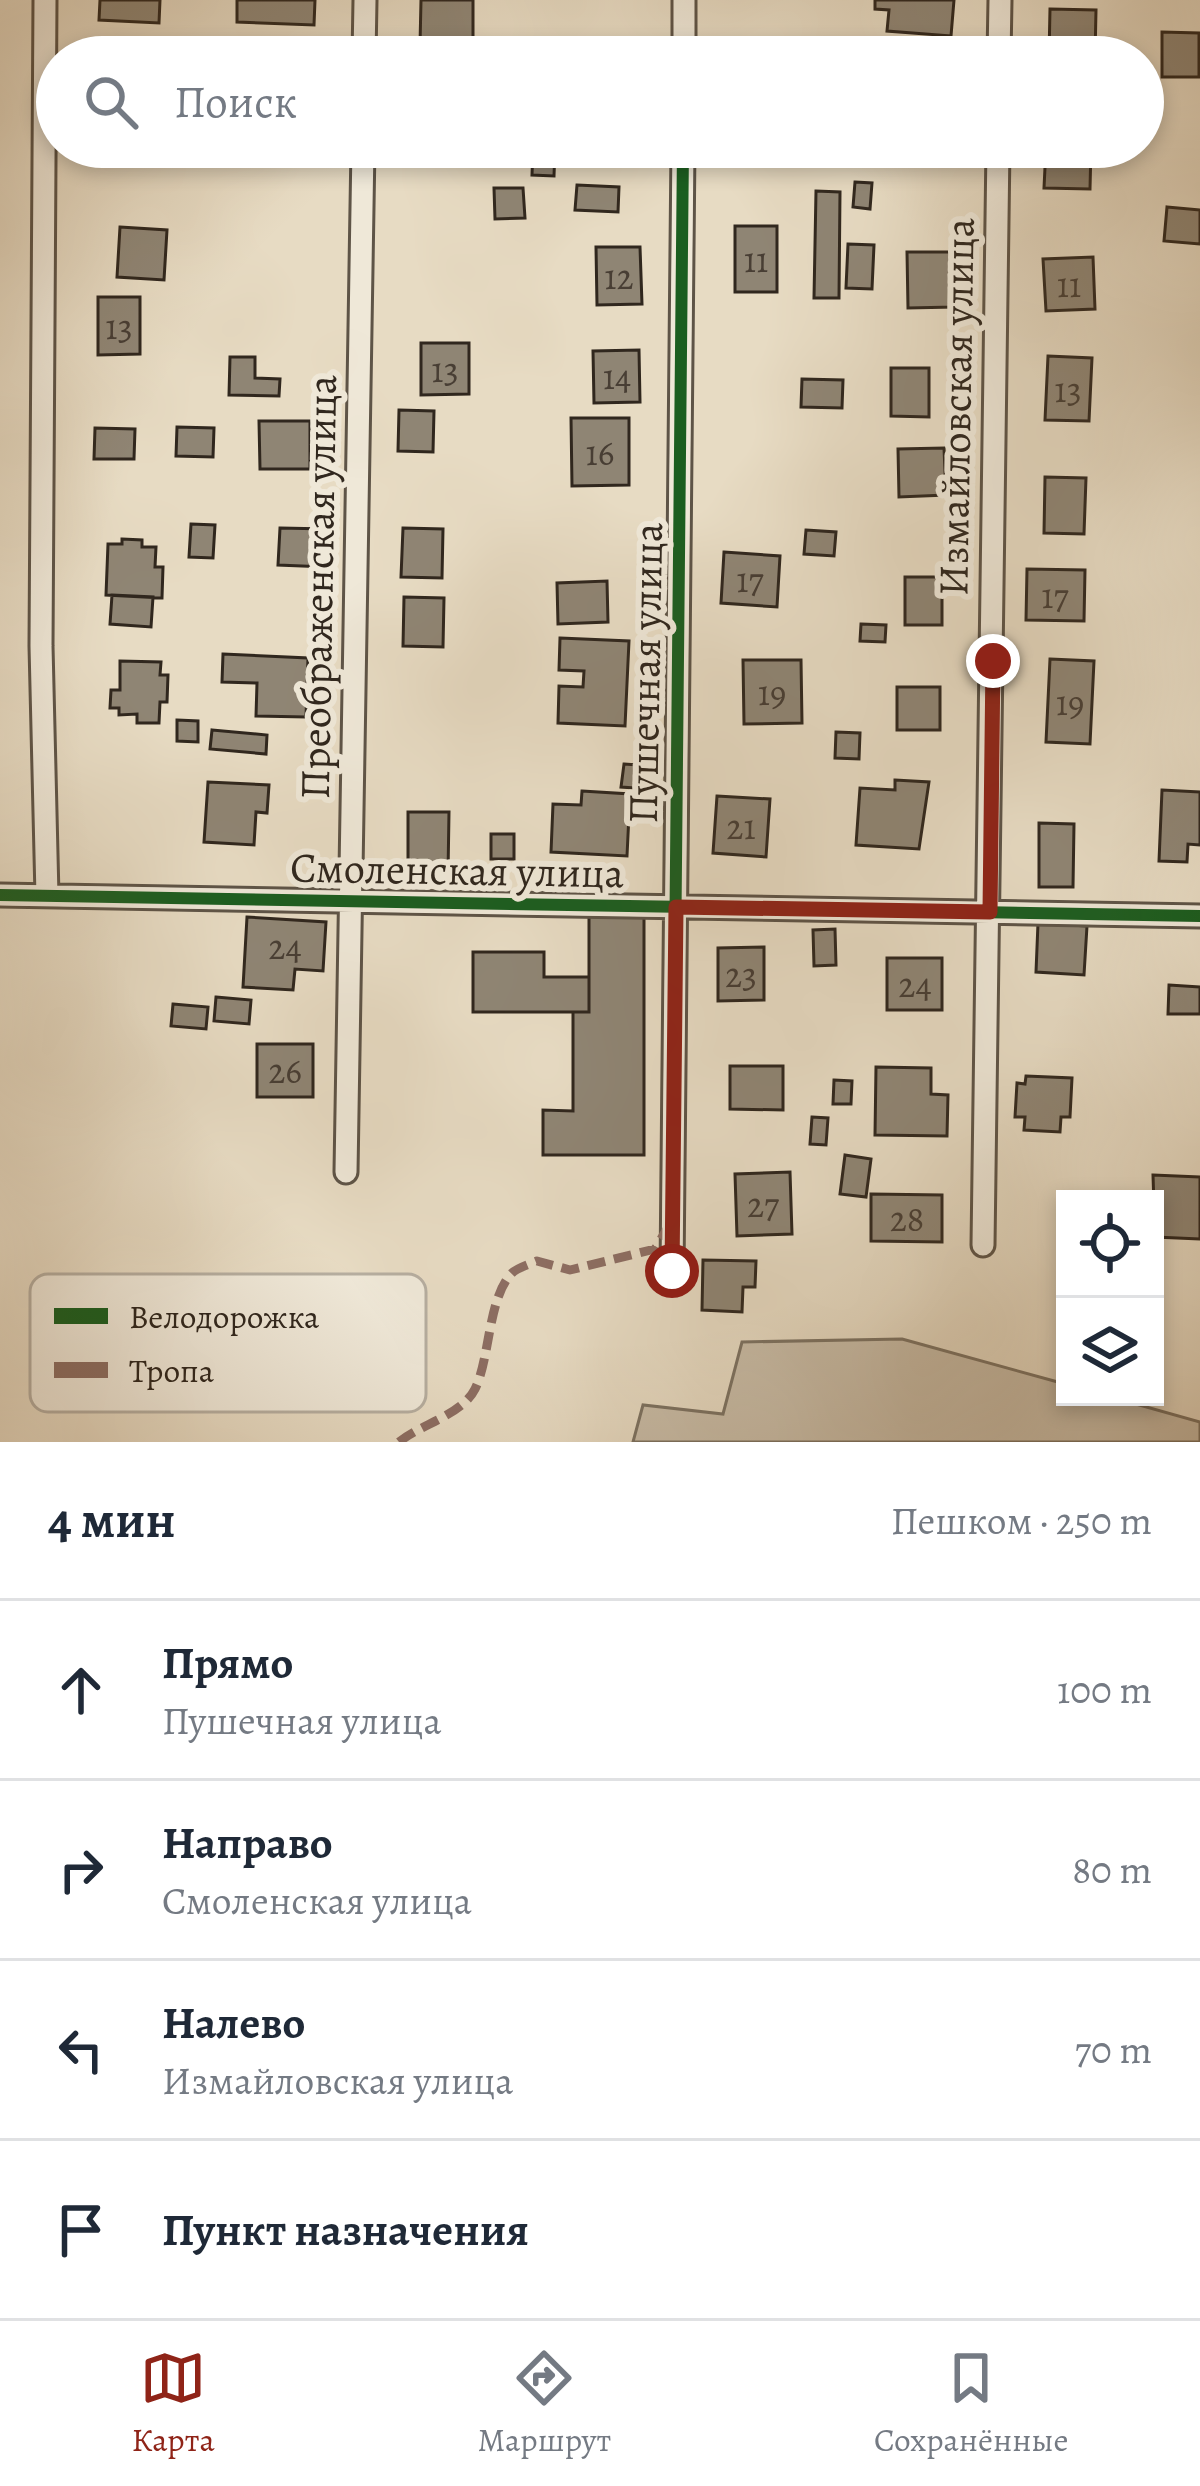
<!DOCTYPE html>
<html lang="ru">
<meta charset="utf-8">
<style>
body{margin:0;font-family:Alegreya,serif;background:#f2f2f3;color:#1f2937}
.controls{position:absolute;right:36px;bottom:36px;display:grid;overflow:hidden;border-radius:0px;box-shadow:0 6px 18px #0003}
.controls button{width:108px;height:108px;display:grid;place-items:center;padding:0;border:0;border-bottom:3px solid #e0e1e3;background:#fff;color:#1f2937;font:60px sans-serif}
.stop{position:absolute;width:36px;height:36px;margin:-27px;border:9px solid #8f2418;border-radius:50%;background:#fff}
.stop.end{background:#8f2418;border-color:#fff;box-shadow:0 3px 12px #0008}
.list{margin:0;padding:0;list-style:none}
h2{display:flex;justify-content:space-between;align-items:center;height:156px;margin:0;padding:0 48px;font-size:51px}
h2 small{font-size:39px;font-weight:400;color:#747a83}
.list li{display:grid;grid-template-columns:78px 1fr auto;gap:36px;align-items:center;box-sizing:border-box;height:180px;padding:0 48px;border-top:3px solid #e0e1e3}
.list b{display:block;font-size:45px;white-space:nowrap}
.list p{margin:0;font-size:39px;white-space:nowrap;color:#747a83}
.list em{font-size:39px;font-style:normal;color:#747a83}
.icon{flex:none;width:66px;height:66px;fill:none;stroke:currentColor;stroke-width:2;stroke-linecap:round;stroke-linejoin:round}
.map{position:relative;flex:none;width:1200px;height:1442px;overflow:hidden}
.search{position:absolute;background:#fff;box-shadow:0 6px 18px #0003;left:36px;right:36px;top:36px;height:132px;display:flex;align-items:center;gap:30px;box-sizing:border-box;padding:0 42px;border-radius:66px;color:#747a83;font-size:45px}
.sheet{height:876px;background:#fff}
nav{display:flex;justify-content:space-around;align-items:center;box-sizing:border-box;height:168px;border-top:3px solid #e0e1e3;background:#fff;font-size:33px;color:#747a83}
nav a{display:grid;justify-items:center;gap:6px}
nav .on{color:#8f2418}
.map>svg:first-child{display:block}
.green{fill:#c8bca7;stroke:#7c7262;stroke-width:3}
.building{fill:#8f8574;stroke:#30271e;stroke-width:3}
.lines{fill:none;stroke-linecap:round;stroke-linejoin:round}
.minor-casing{stroke:#5e5447;stroke-width:27}
.minor{stroke:#efe8d8;stroke-width:21}
.quiet{stroke:#8d6e63;stroke-width:9;stroke-dasharray:18 9;stroke-linecap:butt}
.cycleway-casing{stroke:#efe8d8;stroke-width:20}
.cycleway{stroke:#1b5e20;stroke-width:12}
.route{stroke:#8f2418;stroke-width:15}
.labels{text-anchor:middle;dominant-baseline:central;stroke-width:12;stroke-linejoin:round;paint-order:stroke}
.number-label{font-size:36px;fill:#483e34}
.street-label{font-size:42px;fill:#30271e;stroke:#efe8d8}
.key{fill:#efe8d8;stroke:#b6aea0;stroke-width:3}
.key-label{font-size:33px;fill:#30271e}
</style>
<div class="map">
<svg width="1200" height="1442" viewBox="0 0 1200 1442">
<rect width="100%" height="100%" fill="#e7dbc3"/>
<filter id="stains"><feTurbulence type="fractalNoise" baseFrequency=".00167" numOctaves="4"/><feColorMatrix values="0 0 0 0 .2 0 0 0 0 .09 0 0 0 0 .02 0 0 0 .5 -.17"/></filter>
<radialGradient id="worn" r=".72"><stop offset=".6" stop-color="#630" stop-opacity="0"/><stop offset="1" stop-color="#630" stop-opacity=".3"/></radialGradient>
<path class="green" d="M902 1339 1065 1384V1397H1111L1200 1422V1442H633L643 1405 723 1414 742 1342Z"/>
<path class="building" d="M100 0H160L159 23 99 20Z
M237 0H315L314 25 237 22Z
M421 0H473V46L420 45Z
M875 0H954L951 36 887 31 889 10 875 9Z
M1050 9 1096 10 1095 57H1049Z
M1162 32 1199 33V77H1162Z
M533 147H555L554 176 532 175Z
M731 147H777V165L730 164Z
M1046 147H1091L1090 189 1044 188Z
M855 182 872 183 870 209 853 207Z
M577 185 619 187 618 212 575 210Z
M494 188H523L525 218 495 219Z
M816 191 840 192 839 298H814Z
M1167 207 1200 210V244L1164 241Z
M735 226H777V292H735Z
M120 227 167 230 164 280 117 277Z
M848 244 874 245 872 289 846 288Z
M596 247H640L642 304 597 305Z
M907 252H953L954 307 908 308Z
M1093 257 1095 309 1046 311 1043 259Z
M98 297H140V354L98 355Z
M421 343H469V394L421 395Z
M639 350 640 402 594 403 593 351Z
M1048 356 1092 358 1089 421 1045 420Z
M230 357H255V378L280 379 279 396 229 395Z
M891 368H929V417L891 416Z
M802 379 843 380 842 408 801 407Z
M399 410 434 411 433 452 398 451Z
M571 418H629V485L572 486Z
M259 421H310V469H260Z
M177 427 214 428 213 457 176 456Z
M95 428 135 429 134 459H94Z
M944 448 946 495 899 497 898 449Z
M1045 477 1086 478 1084 534 1044 533Z
M191 524 215 525 213 558 189 557Z
M280 528 327 529 326 567 278 565Z
M403 528 443 529 442 578 401 577Z
M806 530 836 532 834 556 804 554Z
M122 539 142 540V547H156L155 567H163L162 598 106 595 108 544H122Z
M724 552 780 556 777 607 721 603Z
M1027 569 1085 570 1084 621 1026 620Z
M905 577H942V625H905Z
M607 581 608 622 558 624 557 583Z
M112 595 153 597 151 627 110 624Z
M404 597 444 598 443 647 403 646Z
M861 624 886 625 885 642 860 641Z
M560 638 629 641 625 726 558 723 559 686 583 687 584 671 559 670Z
M223 654 308 658 306 717 256 716 257 683 222 682Z
M1050 659 1094 661 1090 744 1046 742Z
M743 660H801L802 723 744 724Z
M120 661 161 662 160 675H168L167 702H160L159 723H137V714L119 715V708H110L111 690H120Z
M897 687H940V730H897Z
M177 720 198 721V742L177 741Z
M212 730 267 735 266 754 210 749Z
M836 732 860 733 859 759 835 758Z
M624 764 652 766 649 789 621 787Z
M895 780 929 782 919 849 856 845 860 788 895 790Z
M208 782 269 785 267 813 256 812 254 845 204 842Z
M1162 790 1200 792V845L1188 844 1187 862 1159 861Z
M582 791 630 794 627 856 551 852 553 804 581 805Z
M717 796 770 799 766 857 713 853Z
M408 812H449L448 874H408Z
M1039 823 1074 824 1073 887H1039Z
M491 834H514V859H491Z
M589 916H644V1155H543V1110L573 1111V1012H589Z
M247 917 326 922 323 971 295 969 293 990 243 987Z
M1038 923 1087 926 1084 975 1036 972Z
M835 929 836 965 814 966 813 930Z
M764 947V1000L718 1001V948Z
M473 952H544V977H589V1012H473Z
M887 958H942V1010H887Z
M1169 985 1200 987V1014H1168Z
M216 997 251 1000 249 1024 214 1021Z
M173 1004 208 1007 206 1029 171 1026Z
M257 1044H313V1097H257Z
M730 1066H783V1110L730 1109Z
M876 1067 931 1068V1094L948 1095 947 1136 875 1135Z
M1026 1076 1072 1078 1070 1117H1061L1060 1132 1024 1130 1025 1117H1015L1017 1083 1025 1084Z
M834 1080 852 1081 851 1104H833Z
M812 1117 828 1118 826 1145 810 1144Z
M845 1155 871 1159 866 1197 840 1194Z
M790 1172 792 1234 737 1236 735 1174Z
M1153 1175 1200 1177V1239L1155 1237Z
M871 1194 942 1195V1242L871 1241Z
M703 1260 756 1261 755 1287H743L742 1312 702 1310Z"/>
<g class="lines">
<g class="minor-casing">
<path id="minor" d="M45 0 41 646 47 896
M364 57 365 0
M684 57V0
M999 57 1000 0
M0 895 1200 916
M346 1172 363 147
M983 1245 998 147
M672 1271 683 147"/>
</g>
<use href="#minor" class="minor"/>
<path class="quiet" d="M399 1442C421 1424 462 1415 475 1389 490 1359 488 1297 512 1273 517 1268 530 1264 537 1261L570 1270 655 1249 670 1224"/>
<g class="cycleway-casing">
<path id="cycleway" d="M0 895 1200 916
M672 1271 683 147"/>
</g>
<use href="#cycleway" class="cycleway"/>
</g>
<g class="lines">
<path class="route" d="M672 1271 676 907 990 912 993 661"/>
</g>
<g class="labels">
<g class="number-label">
<text x="756" y="259">11</text>
<text x="619" y="276">12</text>
<text x="1069" y="284">11</text>
<text x="119" y="326">13</text>
<text x="445" y="369">13</text>
<text x="617" y="376">14</text>
<text x="1068" y="389">13</text>
<text x="600" y="452">16</text>
<text x="750" y="579">17</text>
<text x="1055" y="595">17</text>
<text x="772" y="692">19</text>
<text x="1070" y="702">19</text>
<text x="741" y="826">21</text>
<text x="285" y="946">24</text>
<text x="741" y="974">23</text>
<text x="915" y="984">24</text>
<text x="285" y="1070">26</text>
<text x="763" y="1204">27</text>
<text x="907" y="1218">28</text>
</g>
<g class="street-label">
<text transform="translate(956 407) rotate(-89)">Измайловская улица</text>
<text transform="translate(318 587) rotate(-89)">Преображенская улица</text>
<text transform="translate(645 673) rotate(-89)">Пушечная улица</text>
<text transform="translate(457 870) rotate(1)">Смоленская улица</text>
</g>
</g>
<rect x="30" y="1274" width="396" height="138" rx="18" class="key"/>
<rect x="54" y="1308" width="54" height="16" fill="#1b5e20"/>
<rect x="54" y="1362" width="54" height="16" fill="#8d6e63"/>
<g class="key-label">
<text x="129" y="1328">Велодорожка</text>
<text x="129" y="1382">Тропа</text>
</g>
<rect width="100%" height="100%" filter="url(#stains)"/>
<rect width="100%" height="100%" fill="url(#worn)"/>
</svg>
<div class="controls">
<button><svg class="icon" aria-label="locate" viewBox="0 0 24 24"><circle cx="12" cy="12" r="6"/><path d="M12 2v4M12 18v4M2 12h4M18 12h4"/></svg></button>
<button><svg class="icon" aria-label="layers" viewBox="0 0 24 24"><path d="M12 4l9 5-9 5-9-5zM3 14l9 5 9-5"/></svg></button>
</div>
<div class="stop" style="left:672px;top:1271px"></div>
<div class="stop end" style="left:993px;top:661px"></div>
<div class="search"><svg class="icon" aria-label="search" viewBox="0 0 24 24"><circle cx="10" cy="10" r="6"/><path d="M15 15l6 6"/></svg>Поиск</div>
</div>
<section class="sheet">
<h2>4 мин<small>Пешком · 250 m</small></h2>
<ul class="list">
<li><svg class="icon" aria-label="ahead" viewBox="0 0 24 24"><path d="M12 20V5M6 11l6-6 6 6"/></svg><div><b>Прямо</b><p>Пушечная улица</p></div><em>100 m</em></li>
<li><svg class="icon" aria-label="right" viewBox="0 0 24 24"><path d="M7 20v-9h11M14 6l5 5-5 5"/></svg><div><b>Направо</b><p>Смоленская улица</p></div><em>80 m</em></li>
<li><svg class="icon" aria-label="left" viewBox="0 0 24 24"><path d="M17 20v-9H6M10 6l-5 5 5 5"/></svg><div><b>Налево</b><p>Измайловская улица</p></div><em>70 m</em></li>
<li><svg class="icon" aria-label="arrive" viewBox="0 0 24 24"><path d="M6 21V4h12l-3 4 3 4H6"/></svg><div><b>Пункт назначения</b></div></li>
</ul>
</section>
<nav>
<a class="on"><svg class="icon" aria-label="map" viewBox="0 0 24 24"><path d="M3 6l6-2 6 2 6-2v14l-6 2-6-2-6 2zM9 4v14M15 6v14"/></svg>Карта</a>
<a><svg class="icon" aria-label="directions" viewBox="0 0 24 24"><path d="M12 3l9 9-9 9-9-9zM9 14v-3h6M13 9l2 2-2 2"/></svg>Маршрут</a>
<a><svg class="icon" aria-label="saved" viewBox="0 0 24 24"><path d="M7 4h10v16l-5-4-5 4z"/></svg>Сохранённые</a>
</nav>
